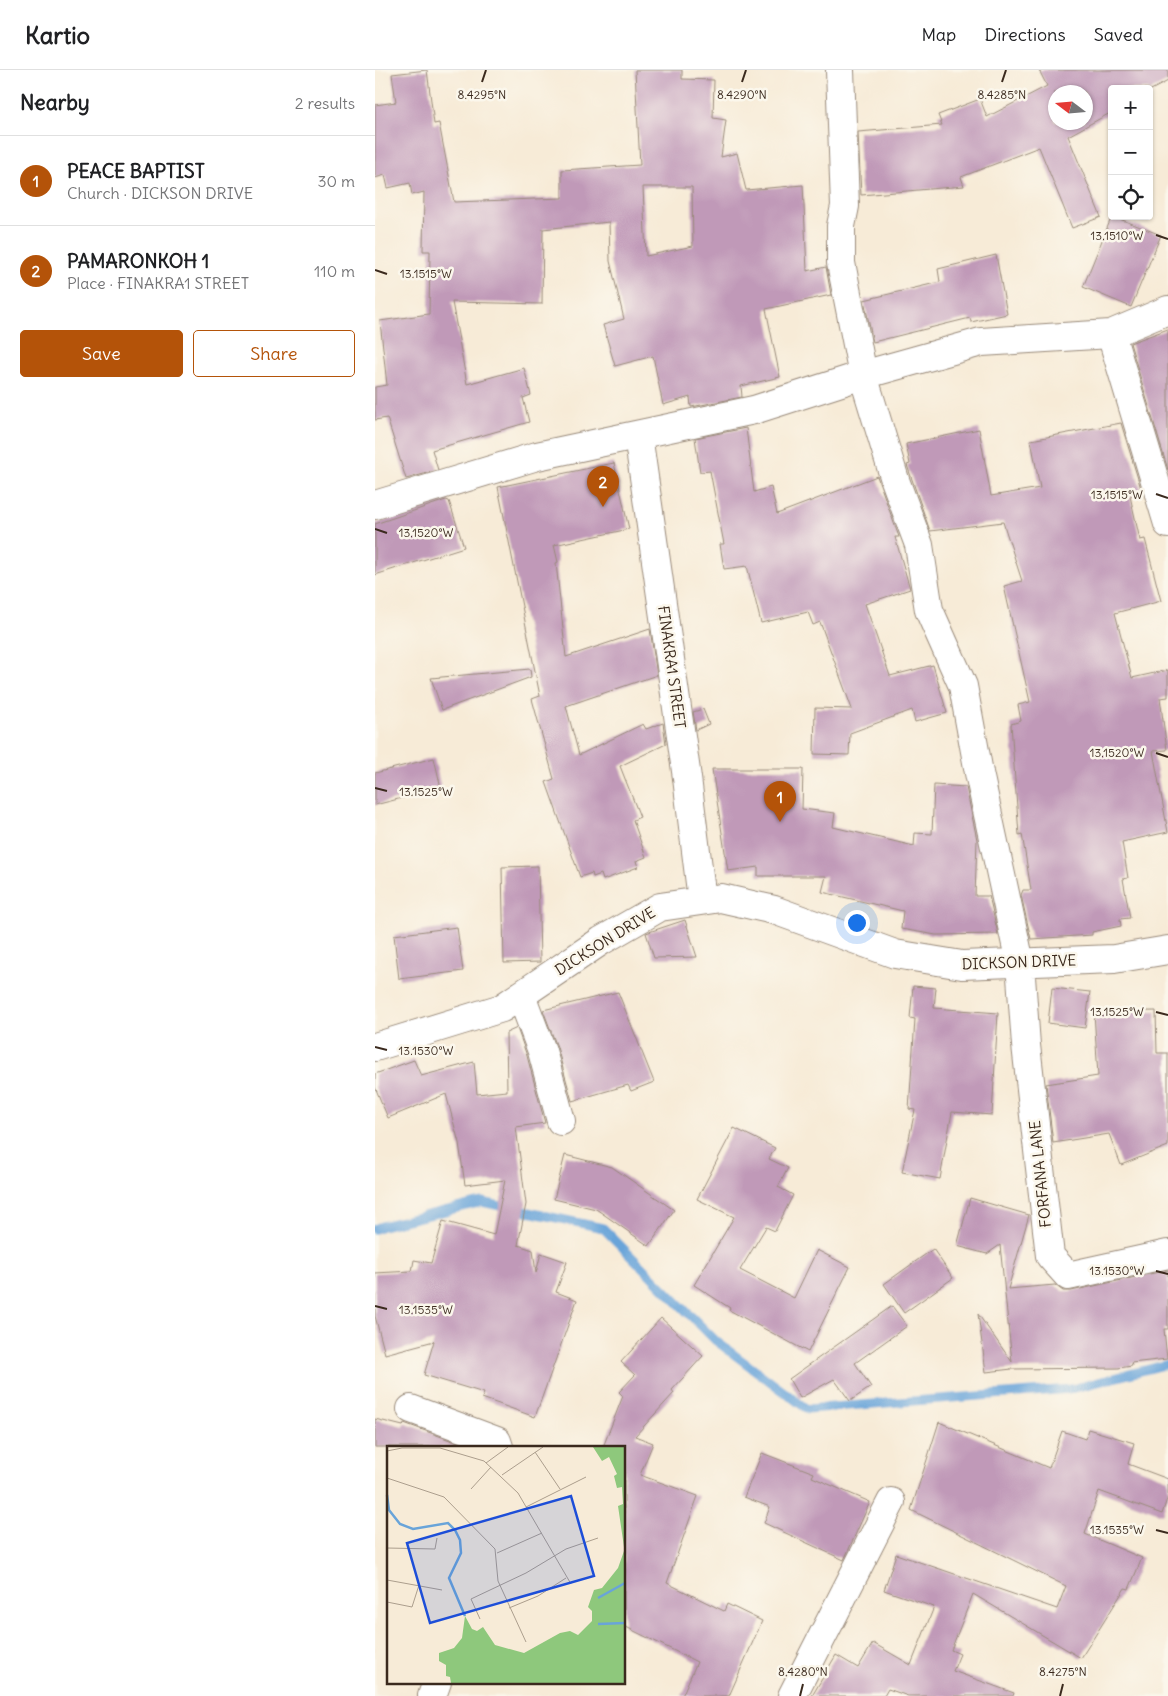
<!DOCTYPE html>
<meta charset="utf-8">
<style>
body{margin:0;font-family:Delius,sans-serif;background:#f2f2f2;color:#202124}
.controls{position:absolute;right:15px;top:15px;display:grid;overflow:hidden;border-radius:5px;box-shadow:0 1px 4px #0004}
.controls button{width:45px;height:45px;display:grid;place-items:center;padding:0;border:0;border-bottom:1px solid #e0e0e0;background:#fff;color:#202124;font:25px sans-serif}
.compass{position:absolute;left:673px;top:15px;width:45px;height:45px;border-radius:50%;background:#fff;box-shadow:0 1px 4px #0004;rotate:286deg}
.you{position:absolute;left:481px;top:852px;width:18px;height:18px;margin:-12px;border:4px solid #fff;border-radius:50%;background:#1a73e8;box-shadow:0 0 0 8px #1a73e833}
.badge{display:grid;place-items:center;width:32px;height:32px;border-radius:50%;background:#b45309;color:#fff;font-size:16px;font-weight:700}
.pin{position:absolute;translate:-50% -41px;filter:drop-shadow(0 1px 2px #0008)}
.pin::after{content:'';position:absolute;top:26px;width:18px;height:15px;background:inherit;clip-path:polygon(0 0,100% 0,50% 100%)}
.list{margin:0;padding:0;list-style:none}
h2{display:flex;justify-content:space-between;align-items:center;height:65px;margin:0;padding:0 20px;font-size:21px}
h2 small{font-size:16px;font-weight:400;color:#757577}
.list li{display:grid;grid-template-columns:32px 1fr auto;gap:15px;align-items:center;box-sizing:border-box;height:90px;padding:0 20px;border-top:1px solid #e0e0e0}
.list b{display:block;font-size:19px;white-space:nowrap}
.list p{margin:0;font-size:16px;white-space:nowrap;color:#757577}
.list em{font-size:16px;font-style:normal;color:#757577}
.actions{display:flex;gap:10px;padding:15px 20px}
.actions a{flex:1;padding:11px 0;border:1px solid #b45309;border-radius:5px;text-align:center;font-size:18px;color:#b45309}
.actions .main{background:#b45309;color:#fff}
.icon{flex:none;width:28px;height:28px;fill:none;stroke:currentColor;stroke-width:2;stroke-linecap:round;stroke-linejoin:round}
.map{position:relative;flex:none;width:793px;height:1626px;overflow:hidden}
header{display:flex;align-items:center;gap:30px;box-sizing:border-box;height:70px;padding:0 25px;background:#fff;border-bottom:1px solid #e0e0e0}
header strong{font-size:24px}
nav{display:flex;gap:28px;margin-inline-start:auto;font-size:18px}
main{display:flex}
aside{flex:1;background:#fff}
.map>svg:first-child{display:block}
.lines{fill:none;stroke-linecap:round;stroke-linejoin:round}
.stream{stroke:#69a4d9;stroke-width:9}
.building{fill:#c099b8;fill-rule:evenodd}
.street-casing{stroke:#998a7a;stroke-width:30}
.street{stroke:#fff;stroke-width:28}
.ticks{fill:none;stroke:#3b2a1e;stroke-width:2}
.labels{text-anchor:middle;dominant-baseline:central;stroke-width:5;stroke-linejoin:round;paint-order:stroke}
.street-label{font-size:15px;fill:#3b2a1e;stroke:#fbf7ec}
.inset-river{fill:none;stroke:#69a4d9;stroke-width:2.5}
.inset-road{fill:none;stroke:#ac9e8d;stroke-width:1}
.view{fill:#1d4ed8;fill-opacity:0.15;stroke:#1d4ed8;stroke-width:2.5}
.inset-edge{fill:none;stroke:#3b2a1e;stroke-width:2.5}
.ticks-label{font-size:12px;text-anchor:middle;fill:#3b2a1e;stroke:#fbf7ec;stroke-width:5;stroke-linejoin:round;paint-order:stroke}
</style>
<header>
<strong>Kartio</strong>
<nav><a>Map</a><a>Directions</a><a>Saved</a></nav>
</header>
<main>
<aside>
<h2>Nearby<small>2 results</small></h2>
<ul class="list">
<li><span class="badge">1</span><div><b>PEACE BAPTIST</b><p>Church · DICKSON DRIVE</p></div><em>30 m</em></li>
<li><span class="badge">2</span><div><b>PAMARONKOH 1</b><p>Place · FINAKRA1 STREET</p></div><em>110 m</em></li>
</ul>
<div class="actions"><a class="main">Save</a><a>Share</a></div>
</aside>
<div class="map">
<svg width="793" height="1626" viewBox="0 0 793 1626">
<rect width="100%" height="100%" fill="#fbf7ec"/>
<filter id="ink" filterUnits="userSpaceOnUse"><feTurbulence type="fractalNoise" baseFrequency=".02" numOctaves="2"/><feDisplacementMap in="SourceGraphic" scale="10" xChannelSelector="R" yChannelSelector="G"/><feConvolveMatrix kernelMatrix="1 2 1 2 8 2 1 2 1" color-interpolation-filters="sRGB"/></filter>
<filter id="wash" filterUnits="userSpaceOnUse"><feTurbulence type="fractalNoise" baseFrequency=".0096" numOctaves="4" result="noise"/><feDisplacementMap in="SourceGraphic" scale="20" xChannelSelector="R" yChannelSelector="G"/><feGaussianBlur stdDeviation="1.12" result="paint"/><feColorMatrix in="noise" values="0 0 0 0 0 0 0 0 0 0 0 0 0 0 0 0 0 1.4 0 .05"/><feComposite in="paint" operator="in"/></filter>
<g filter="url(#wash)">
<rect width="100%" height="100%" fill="#f7ebd7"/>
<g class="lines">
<path class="stream" d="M0 1159 7 1156 107 1132 228 1158 341 1271 432 1339 696 1319 793 1294"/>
</g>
<g id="blocks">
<path class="building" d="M52 0 59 54 64 53 79 132 187 128V100L265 95 260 0H307V9L339 10 338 48 351 50 346 87 362 83 371 120 428 115 432 201 451 197 456 225 391 239 405 307 366 316 367 327 316 337 315 327 288 335 278 286 240 296 228 255 249 249 235 191 234 152 168 159 167 234 77 232 92 314 149 298 156 325 148 328 154 352 57 380 63 400 31 409 12 348 0 350V317L12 315 5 251 54 244 55 181H48L49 122 37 125 35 113 13 118 10 105 0 108V35L21 32 17 4ZM268 117H317L318 176 271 186Z
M664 0H793V11L774 21V19H737V42L693 66 726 147 697 158 664 77 586 107 589 116 486 125 483 62 567 55 563 45 605 29 612 47 672 16ZM680 22H710V52H680Z
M737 146 786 165 756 237 708 217Z
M621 185 632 244 596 252 595 248 498 272 489 230 565 212 563 199Z
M793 259V400L755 273Z
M746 353 767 422 755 426 765 470 770 469 786 531 740 543 757 608 793 600V627L785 628 792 680 778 681 793 762 747 772 753 808 748 809 755 848 745 849 746 856 717 862V865L656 869 646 825 648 820H656L647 764 644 765 636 654 646 651 643 635 655 632 629 516 647 511 628 452 555 461 532 395 535 394 531 374 604 359 616 426 665 418 656 370Z
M371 358 379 422 396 417 402 444 502 406 524 467H520L535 519 490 534 515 606 558 595 572 643 540 652 537 640 475 663 474 685 439 684 440 638 477 639 445 552 438 555 433 542 386 553 372 496 349 499 345 474H349L335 401 325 402 320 368Z
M239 393 254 459 179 475 183 492 181 493 191 587 275 559 282 605 191 636 204 685 268 654 271 659 288 653 291 674 245 696 265 747 258 750 271 787 261 791 263 797 228 810 226 804 218 807 217 803 205 807 171 712 179 709 157 629 165 626 123 417Z
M71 430 74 431 89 477 0 505V454Z
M155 599 156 607 67 640 56 608Z
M328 639 334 654 321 660 318 642Z
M59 688 66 718 0 735V703Z
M337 699H428L427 739 460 743 458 757 539 776 540 763 557 764 559 715 591 717 602 770 600 826H614L623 864 561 865 526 859 528 841 447 822 451 806H383V797L353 801Z
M163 796 165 892 129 893 127 797Z
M310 850 322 887 279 888 271 863Z
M82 857 88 901 24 909 19 865Z
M538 916 561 918 559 938 623 943 617 1045 577 1042 565 1109 527 1102 540 1040 534 1039 540 949 535 948Z
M677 918 715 922 710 958 673 953Z
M243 922 279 1012 256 1021 253 1015 197 1031 182 977 168 940Z
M781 941 782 983H793V1076L746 1095 734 1064 678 1073 671 1014 723 1006 719 942Z
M142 958 152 986 170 1053 141 1057 151 1134 143 1175 158 1180 161 1203 166 1183 192 1192 181 1222 202 1230 160 1347 107 1328 109 1323 49 1305 59 1271 10 1284 0 1246V1203L37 1201 39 1190 56 1193 68 1151 119 1165 130 1110 90 1115 84 1073 71 1024 13 1048 0 1017V1004L39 990 46 1006 99 992 102 1024 132 1021 131 963Z
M359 1058 400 1078 394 1089 413 1098 403 1117 418 1125 400 1161 391 1157 365 1200 419 1228 442 1180 475 1197 433 1282 354 1240 355 1238 319 1215 359 1147 322 1129Z
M190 1085 237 1097 299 1140 274 1176 221 1139 179 1129Z
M595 1128 654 1145 633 1219 680 1215 688 1221H696L793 1200V1259H789L792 1289 756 1293 757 1296 743 1298 637 1299 611 1302 603 1244 637 1292 625 1175 612 1184 582 1176Z
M558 1179 578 1208 529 1243 509 1214Z
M517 1236 532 1256 480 1293 496 1317 475 1331 459 1309 425 1328 414 1309Z
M286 1248 328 1286 297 1320 299 1323 260 1366 278 1373 265 1405 323 1426 292 1513 349 1541 352 1534 387 1551 354 1626H307L322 1592 249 1556V1377H228L248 1326 244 1322 260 1305 246 1292Z
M0 1349 28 1356 29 1353 94 1377H0Z
M564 1352 674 1398 687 1361 710 1369 713 1359 759 1373 753 1394 793 1409V1426L787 1444 724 1421 710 1464 767 1488 754 1519 750 1518 706 1588 598 1524 576 1580 585 1584 578 1601 639 1623 638 1626H533L513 1619 509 1626H437L461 1585 483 1598 498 1573 536 1595 559 1537 509 1520 521 1484 682 1539 691 1516 536 1440Z
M387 1383 439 1403 437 1407 495 1432 469 1490 389 1453 395 1437 369 1427Z"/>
</g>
</g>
<g filter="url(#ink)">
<use href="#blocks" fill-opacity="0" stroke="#998a7a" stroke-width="1"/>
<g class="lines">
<g class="street-casing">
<path id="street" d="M465 0 470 136 466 156V193L488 305 520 410 544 475 554 540 588 616 604 703 645 893 651 975 675 1186 693 1206 793 1184
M736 264 793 454
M263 365 312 708 327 830
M0 435 162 386 379 340 488 305 606 272 736 264 793 240
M146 925 167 981 186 1051
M0 977 127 938 226 871 285 837 346 828 399 840 520 884 587 895 739 889 793 880
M36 1339 122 1371 124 1377
M57 1626 62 1612
M417 1626 516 1432"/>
</g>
<use href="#street" class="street"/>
</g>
</g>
<path class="ticks" d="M107 12 111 0M367 12 371 0M627 12 631 0M781 165 793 169M0 200 12 204M781 424 793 428M0 459 12 463M781 683 793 687M0 718 12 721M781 942 793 945M0 977 12 980M781 1201 793 1204M0 1236 12 1239M781 1460 793 1463M425 1626 428 1614M685 1626 688 1614"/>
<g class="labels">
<g class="street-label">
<text transform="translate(297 597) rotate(82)">FINAKRA1 STREET</text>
<text transform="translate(230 871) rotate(-32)">DICKSON DRIVE</text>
<text transform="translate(644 892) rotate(-2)">DICKSON DRIVE</text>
<text transform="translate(665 1104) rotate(-96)">FORFANA LANE</text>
</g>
</g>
<g transform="translate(12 1376)">
<rect width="238" height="238" fill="#f7ebd7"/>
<path d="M206 1H237V101L231 60 236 58 235 41 230 42 227 30 230 28 222 11 215 15ZM237 105V237H64L63 231 59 230V219L52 215V207L67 202 75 192 78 170 85 183 90 185 96 181 108 199 137 207 173 187 183 185 191 189 205 175V165L201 161 207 144 215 142 231 122Z" fill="#8ec87c"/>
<path class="inset-river" d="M0 49 2 64 13 78 26 83 61 77 68 84 73 94 74 107 62 132 78 170M211 152 238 137M211 178 238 177"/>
<path class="inset-road" d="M0 5 15 2H53L97 15 131 47 184 138M148 6 173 43M99 17 121 1M115 29 156 1M0 32 57 51 108 103 111 135 139 196M84 43 104 21M139 61 199 31M0 102 48 103 50 92M110 107 155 87M0 134 55 144M0 156 25 161 32 139M122 162 151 150 179 132M93 173 84 153 139 127 179 103 211 92"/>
<path class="view" d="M184 50 207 130 43 177 20 97Z"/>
<rect width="238" height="238" class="inset-edge"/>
</g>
<g class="ticks-label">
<text x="107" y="29">8.4295°N</text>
<text x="367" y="29">8.4290°N</text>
<text x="627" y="29">8.4285°N</text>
<text x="742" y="170">13.1510°W</text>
<text x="51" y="208">13.1515°W</text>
<text x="742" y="429">13.1515°W</text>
<text x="51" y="467">13.1520°W</text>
<text x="742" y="687">13.1520°W</text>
<text x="51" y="726">13.1525°W</text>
<text x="742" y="946">13.1525°W</text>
<text x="51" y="985">13.1530°W</text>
<text x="742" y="1205">13.1530°W</text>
<text x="51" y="1244">13.1535°W</text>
<text x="742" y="1464">13.1535°W</text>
<text x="428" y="1606">8.4280°N</text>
<text x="688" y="1606">8.4275°N</text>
</g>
</svg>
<div class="controls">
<button>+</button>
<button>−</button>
<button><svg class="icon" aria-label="locate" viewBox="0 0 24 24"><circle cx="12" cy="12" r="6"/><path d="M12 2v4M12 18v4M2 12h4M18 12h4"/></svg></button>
</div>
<svg class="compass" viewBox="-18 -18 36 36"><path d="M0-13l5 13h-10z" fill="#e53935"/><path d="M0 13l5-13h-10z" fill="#757577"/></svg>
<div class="you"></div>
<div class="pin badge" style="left:405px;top:752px">1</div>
<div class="pin badge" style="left:228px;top:437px">2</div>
</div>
</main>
